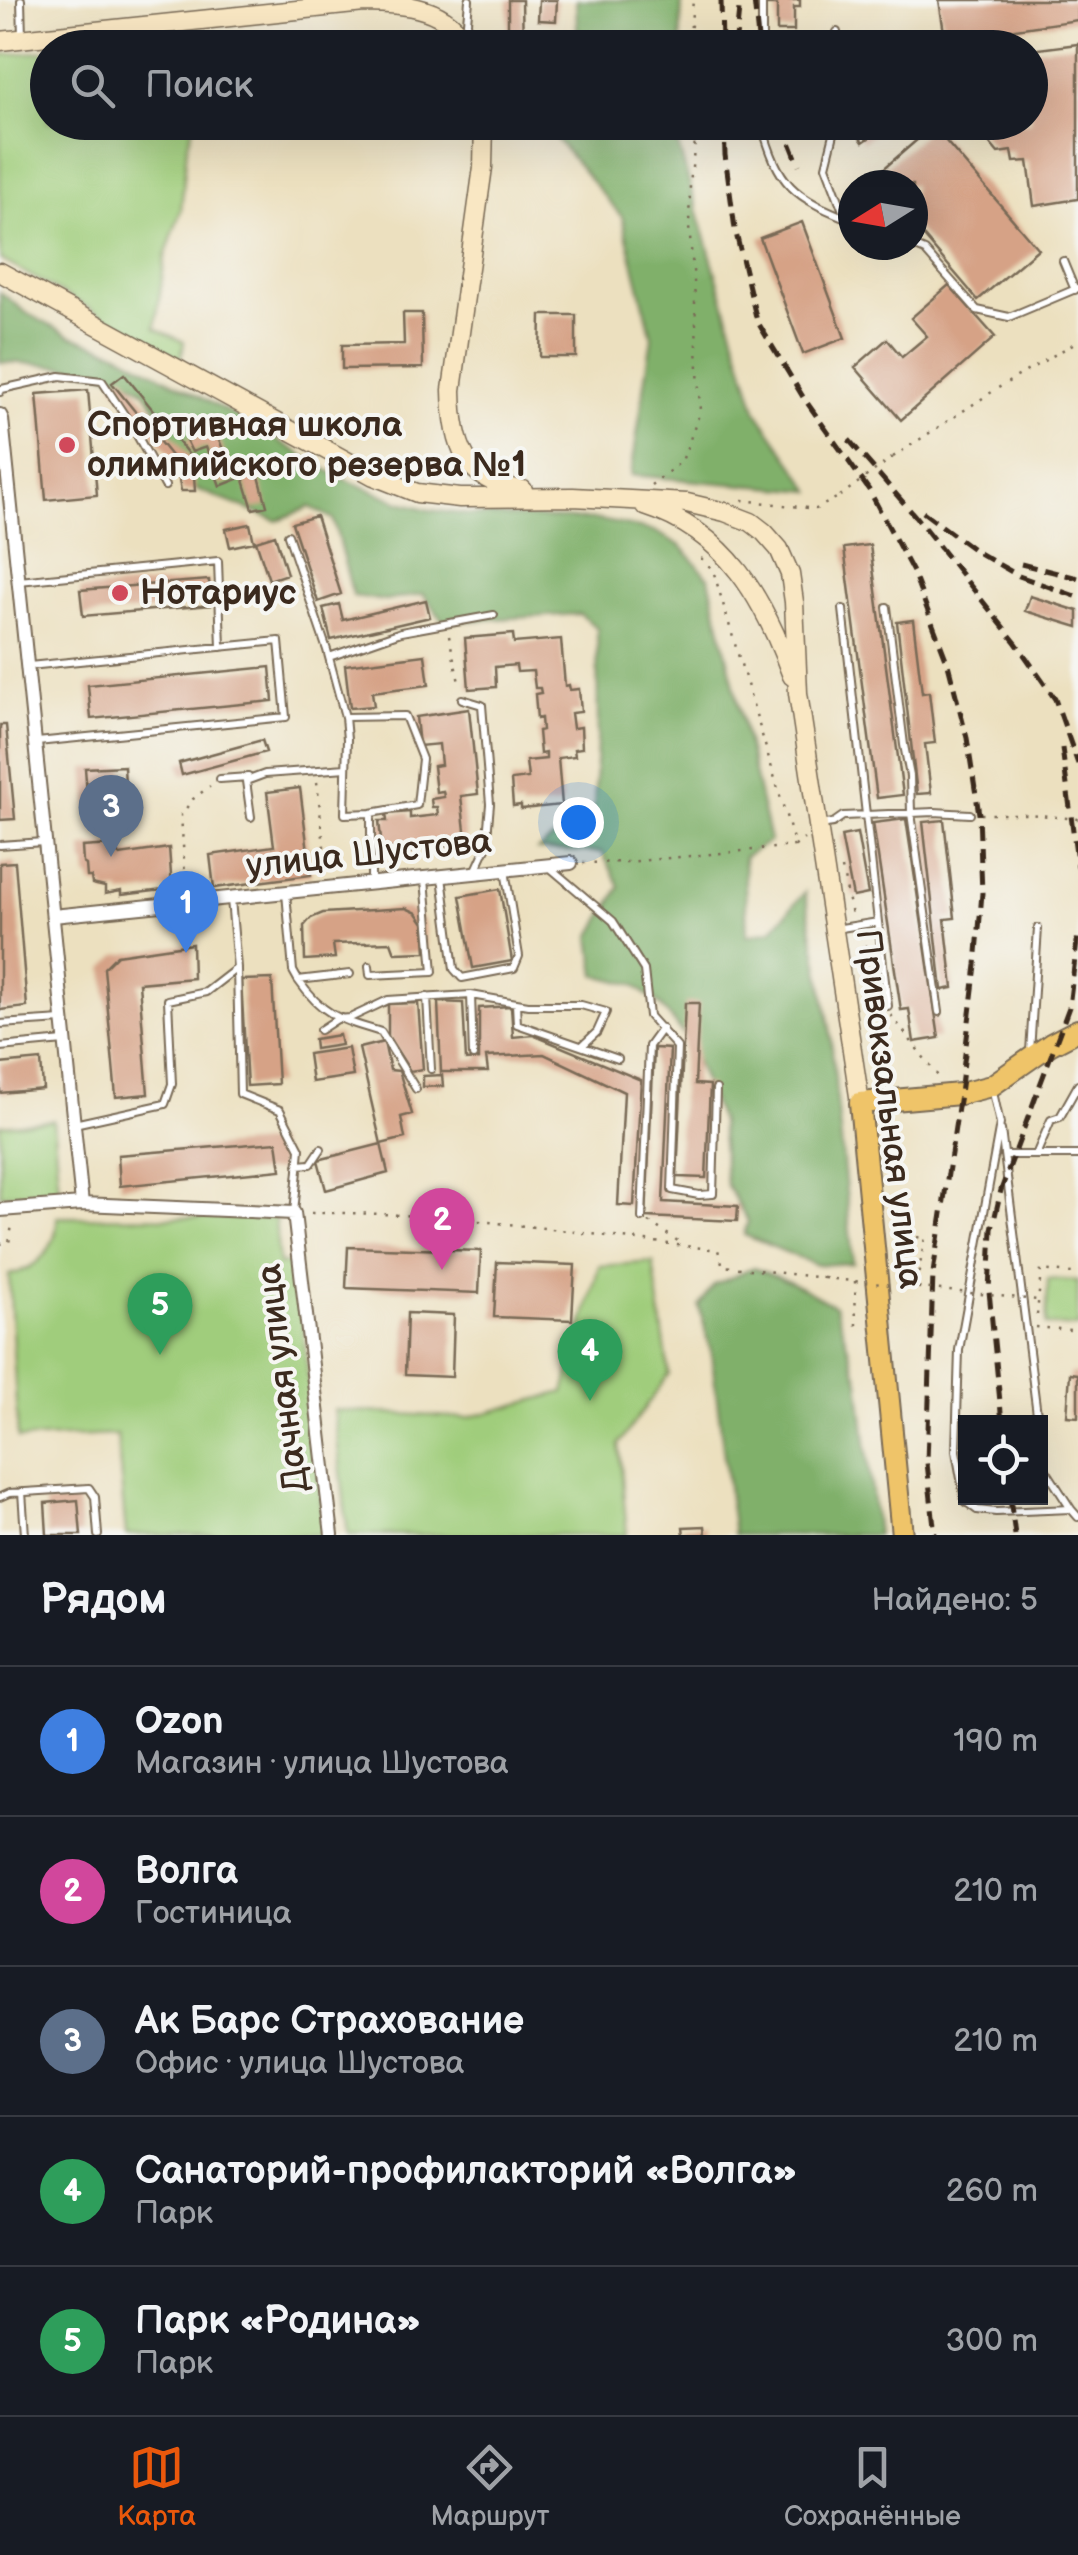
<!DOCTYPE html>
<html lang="ru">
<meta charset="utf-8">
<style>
body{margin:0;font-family:"Balsamiq Sans",sans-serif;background:#242831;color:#f1f3f6}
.controls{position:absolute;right:30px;bottom:30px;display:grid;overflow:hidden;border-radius:0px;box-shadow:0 10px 40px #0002}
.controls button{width:90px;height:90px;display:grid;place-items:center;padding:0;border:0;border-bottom:2px solid #363941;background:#171b24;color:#f1f3f6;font:50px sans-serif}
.compass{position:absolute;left:838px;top:170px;width:90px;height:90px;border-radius:50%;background:#171b24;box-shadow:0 10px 40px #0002;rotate:259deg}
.you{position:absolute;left:578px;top:822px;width:35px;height:35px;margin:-25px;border:8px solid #fff;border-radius:50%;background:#1a73e8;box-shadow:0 0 0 15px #1a73e833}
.badge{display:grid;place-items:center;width:65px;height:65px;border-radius:50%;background:#ea580c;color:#fff;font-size:32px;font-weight:700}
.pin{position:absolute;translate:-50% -82px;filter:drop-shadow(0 2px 5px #0008)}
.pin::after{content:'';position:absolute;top:52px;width:35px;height:30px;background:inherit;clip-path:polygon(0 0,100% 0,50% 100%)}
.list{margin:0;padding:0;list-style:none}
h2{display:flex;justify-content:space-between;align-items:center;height:130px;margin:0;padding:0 40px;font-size:42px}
h2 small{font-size:32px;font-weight:400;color:#9ea1a6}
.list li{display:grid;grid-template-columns:65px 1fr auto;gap:30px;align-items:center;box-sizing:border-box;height:150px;padding:0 40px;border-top:2px solid #363941}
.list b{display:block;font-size:38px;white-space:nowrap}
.list p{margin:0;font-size:32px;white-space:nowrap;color:#9ea1a6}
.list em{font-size:32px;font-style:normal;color:#9ea1a6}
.icon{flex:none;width:55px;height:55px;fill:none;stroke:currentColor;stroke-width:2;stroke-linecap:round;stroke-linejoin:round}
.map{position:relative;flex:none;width:1078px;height:1535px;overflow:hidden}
.search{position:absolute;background:#171b24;box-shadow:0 10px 40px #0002;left:30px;right:30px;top:30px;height:110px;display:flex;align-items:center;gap:25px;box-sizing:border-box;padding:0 35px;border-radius:55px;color:#9ea1a6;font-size:38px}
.sheet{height:880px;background:#171b24}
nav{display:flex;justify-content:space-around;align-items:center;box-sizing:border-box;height:140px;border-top:2px solid #363941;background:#171b24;font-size:28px;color:#9ea1a6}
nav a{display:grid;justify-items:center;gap:5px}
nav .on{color:#ea580c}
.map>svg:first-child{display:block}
.green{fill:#a0cd7b;stroke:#6e7c4c;stroke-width:2.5}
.forest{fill:#80b06b;stroke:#5e6d44;stroke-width:2.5}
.building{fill:#d6a286}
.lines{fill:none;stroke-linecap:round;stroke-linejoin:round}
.lane-casing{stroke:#796a56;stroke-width:10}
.street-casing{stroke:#796a56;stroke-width:16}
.secondary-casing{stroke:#796a56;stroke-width:21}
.primary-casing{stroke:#796a56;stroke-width:24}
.path{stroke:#796a56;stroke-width:2.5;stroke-dasharray:2.5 8;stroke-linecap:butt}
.lane{stroke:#fff;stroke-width:6}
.street{stroke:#fff;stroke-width:12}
.secondary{stroke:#f9e7c3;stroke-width:18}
.primary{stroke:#efc469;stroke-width:20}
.rail{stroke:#3b2a1e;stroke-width:5;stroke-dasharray:15 8;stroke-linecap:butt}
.path-bridge{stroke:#796a56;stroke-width:2.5;stroke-dasharray:2.5 8;stroke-linecap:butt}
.poi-dot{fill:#d1495b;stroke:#f6f6f2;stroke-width:4}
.labels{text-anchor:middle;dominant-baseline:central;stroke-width:8;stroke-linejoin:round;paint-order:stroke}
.poi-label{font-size:35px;font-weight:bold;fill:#3b2a1e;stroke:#f6f6f2;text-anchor:start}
.street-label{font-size:35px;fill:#3b2a1e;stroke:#f6f6f2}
</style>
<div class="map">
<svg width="1078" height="1535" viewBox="0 0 1078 1535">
<rect width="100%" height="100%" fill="#f6f6f2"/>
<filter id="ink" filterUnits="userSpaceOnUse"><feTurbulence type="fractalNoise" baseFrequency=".01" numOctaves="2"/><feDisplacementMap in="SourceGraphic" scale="20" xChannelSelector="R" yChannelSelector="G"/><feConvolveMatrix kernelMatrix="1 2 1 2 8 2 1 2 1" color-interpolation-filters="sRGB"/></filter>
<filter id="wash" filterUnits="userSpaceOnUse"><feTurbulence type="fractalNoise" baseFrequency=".0048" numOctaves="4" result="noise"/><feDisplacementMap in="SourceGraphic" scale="40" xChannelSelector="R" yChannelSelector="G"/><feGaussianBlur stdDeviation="2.25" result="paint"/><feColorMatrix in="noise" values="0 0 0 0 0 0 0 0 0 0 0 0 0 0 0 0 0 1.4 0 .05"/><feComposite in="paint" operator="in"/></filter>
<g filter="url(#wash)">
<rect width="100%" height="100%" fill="#ece0bf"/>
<path class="green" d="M218 37 215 47H90Z
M47 51 48 122 194 123 187 147 181 210 165 257 155 328 184 342 181 361 160 347 0 259V55Z
M53 1120 59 1190 0 1195V1125Z
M57 1217 275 1218 279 1264 296 1262 325 1535H126L117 1435 18 1439 9 1275C39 1268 58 1247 57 1217Z
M653 1262 669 1374 619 1444 627 1535H348L334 1410 467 1418 564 1392 599 1266Z
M1048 1279 1078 1281V1327L1046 1325Z"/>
<path class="forest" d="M576 0H682L680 47H578Z
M560 123H676V138L757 412 812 491 631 475 652 337 622 217 556 139Z
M0 292 28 314 71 336 117 352 254 426 339 477 400 502 430 510 471 515 600 520 654 531 681 546 709 578 770 841 744 857 747 936 772 930 805 892 830 1028 853 1263 817 1265 744 1235 748 1221 726 1184 720 1122 687 1039 659 1004 634 985 596 975 591 937 620 887 602 852 538 850 594 807 598 721 597 628 580 614 444 622 423 594 386 601 353 596 333 519 310 507 277 521 188 486C178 458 165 415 145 392 125 369 31 363 0 362Z
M753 1268 790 1282 835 1306 859 1381 877 1535H734L711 1351 699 1306 714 1285Z"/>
<g id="blocks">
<path class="building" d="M508 0H522L523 48H508Z
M539 0H557L556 21 538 20Z
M767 0H800V7H794V31H777V5H767Z
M939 0H1078V20L945 39Z
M540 31H558V48H540Z
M1078 44V199L1034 206 1028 161 1014 162 1012 151 998 153 983 135 981 122H1030V50Z
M858 122H892L863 142 852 127Z
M933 126 1038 249 978 300 913 224V185H879L873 178Z
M802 222 845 338 803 354 760 238Z
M949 285 995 337 901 420 855 367 887 339 902 357 927 336 911 318Z
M403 313H422L423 368 342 369V345L404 344Z
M541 315H576V357H540Z
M124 374 193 460 195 491H181L176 462 112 383Z
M88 390 97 495 46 500 37 394Z
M215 430 231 469 256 465 267 506 253 509 243 477 220 486 206 447 192 452 186 440Z
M316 516 341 594 318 602 292 523Z
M250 524 254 542 230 547 226 529Z
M275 535 287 574 269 580 256 541Z
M870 545 903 795 877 798 844 548Z
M209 580 211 605 83 616 80 590Z
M1030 596 1078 611V627L1025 611Z
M426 600 430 617 331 640 323 608 339 604 343 620Z
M913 620 922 693 929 692 935 743 925 744 931 793 917 794 897 622Z
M513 634 514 643 561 639 565 686 569 685 570 690 579 689 581 712 571 713 573 728 581 727 582 748 574 749 575 756 558 758 562 805 521 809V805L513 806 511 780 528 778 526 761 546 759V753L540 754 538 731 542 730 541 718 537 719 535 694 541 693 540 688H535L533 671 517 672 516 665 495 667 496 687 469 689 465 638Z
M425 655 429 685 372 692 374 706 350 708 345 665Z
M270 667 273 701 91 719 88 685Z
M469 709 478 794 461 796 466 839 449 841V846L424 849V843L412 845 413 852 392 854 391 848 382 849 379 821H387L386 814 410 812V818L438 815 437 807H432L431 799 444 797 443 791 436 792 433 766 441 765 439 744 419 746 416 717Z
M0 725H6L15 819 0 820Z
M262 740 266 752 182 775 179 763Z
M124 766 126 804 88 807 85 768Z
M300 788 311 875 214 888 210 855 274 846 267 792Z
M906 819 939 1038 914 1042 909 1009 901 1010 873 823Z
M944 820 955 918 945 919 953 988 942 990 923 822Z
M857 833 868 894 853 897 841 836Z
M112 845 113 849 120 855 169 848 172 889 121 895V891L105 894V887L92 884 91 877H87L86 865 83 863 82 847Z
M15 862 27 1007 0 1010V863Z
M500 889 512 961 473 968 460 896Z
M406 908 417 913 424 923 426 952 395 953 391 942 333 944 335 958 305 960 304 926 311 918 323 913Z
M192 944 193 978 139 983 148 1094 116 1097 104 968 117 955Z
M272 979 278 1084 247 1086 241 980Z
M438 1002 463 1003 466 1060 479 1059V1008L511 1006 513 1037 533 1035 641 1080 634 1206 618 1205 624 1092 544 1054 486 1057 488 1072H441Z
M418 1003 423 1069 410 1071 388 1036V1004Z
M685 1003H699L695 1084 710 1085 706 1178 677 1177Z
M339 1035 341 1045 315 1049 314 1039Z
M384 1042 390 1070 399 1071 412 1114 401 1117 405 1138 381 1144 359 1048Z
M348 1048 353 1076 312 1082 308 1054Z
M654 1048 670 1049 663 1202 738 1206 737 1221 646 1217Z
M41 1060 43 1089 0 1093V1064Z
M442 1075 443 1086 423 1087V1076Z
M277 1142 281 1170 120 1186 118 1155Z
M381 1144 388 1173 326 1190 318 1160Z
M348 1247 481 1251 479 1293 346 1288Z
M497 1262 575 1265 572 1320 494 1317Z
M407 1313 454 1315 452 1377 405 1375Z
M1070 1373 1078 1374V1417L1067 1416Z
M78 1500 81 1535H47L45 1503Z
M705 1526 706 1535H684L683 1527Z"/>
</g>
</g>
<g filter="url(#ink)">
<use href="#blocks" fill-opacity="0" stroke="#796a56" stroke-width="2.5"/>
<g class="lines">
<g class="lane-casing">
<path id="lane" d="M21 0 22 37
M837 32 839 48
M466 33 469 0
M762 48V0
M761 122C779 187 792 196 853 221
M837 122 826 166 845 216
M911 245 925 251 977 310 1009 317 1078 288
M1063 261 1075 290
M0 392 2 389 60 376 102 381 133 428 165 486
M288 535 327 650 345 717
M19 581 218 561 221 647
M887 607 904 745 910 776 911 813 939 1012
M329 657 401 632 494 615
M29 666 279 641 286 717 37 742
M462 699 482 705 490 804 486 848 475 872
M220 779 248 777
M371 813 345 814 347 739 345 717 405 716 422 759 417 805 371 813V882
M251 817 246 781 265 774 346 768
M820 825 833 823 843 816 934 812 970 814
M0 845 44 842
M548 866 613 921 644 970 649 1016 677 1047 672 1190 699 1195 713 1194 716 1089
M442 877 454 969 462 978 514 968 519 956 505 870
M286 893 293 971 298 980 350 974
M878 922 888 1006
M835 929 878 922 843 609
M369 966 370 975 433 972 425 879
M237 969 240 1094 280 1110 300 1149 294 1213
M298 980C323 1016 341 1020 381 1032L416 1089
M471 995 473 1056
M427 997 431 1069
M516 1003 517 1024 618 1059
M0 1024 62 1020
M320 1030 337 1019 350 1018 388 1000 419 998 471 995 528 1005H581L606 1012 597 1032 582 1046
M0 1047 64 1041
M1030 1052 1038 928
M993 1092 1000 1124 959 1350 956 1451 965 1501 977 1510 996 1512 1071 1509 1078 1517
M74 1124 165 1104 172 1084 168 1000 206 992 237 968 231 899
M1001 1130 1038 1422
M1005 1155H1078
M1036 1155 1051 1120 1060 1117 1078 1085
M298 1165 311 1164 321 1149
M642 1218 649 1046 662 1028
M1040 1449 1042 1464 1071 1509
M22 1492 25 1535
M0 1497 9 1493 89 1488 95 1497 98 1535"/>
</g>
<g class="street-casing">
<path id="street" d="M0 415 2 419 82 1204
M53 916 571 863
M0 1210 82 1204 294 1213 332 1535"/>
</g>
<g class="secondary-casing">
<path id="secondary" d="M0 41 364 3C406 4 448 6 469 48
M484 122 483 167 452 390C453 443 463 482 523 490
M0 272 374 476 417 493 460 498 573 497 687 503 725 512 751 522 764 532 779 549 790 574 794 602 798 693 860 1103
M645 506C727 532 764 599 792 676"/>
</g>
<g class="primary-casing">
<path id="primary" d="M902 1535 860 1103 960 1094 991 1086 1051 1044 1078 1030"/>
</g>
<path class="path" d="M689 48 693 0
M893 457 998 388 1078 341
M651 485 682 461 700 412 694 281 689 227 690 184 696 134 693 122
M742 500 816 509 840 496
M701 558 713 570 795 846 804 839
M449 636 460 687
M317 782 327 874
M981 814H1028L1078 819
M583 863 628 862 794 846
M842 869 852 915
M186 890 181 815 193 799 210 786
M860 936 869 950
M891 1015 941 1080
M311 1213C446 1211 583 1234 718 1250L723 1266 824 1278
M649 1222 684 1245
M896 1238 925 1237 916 1288
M0 1244 9 1243 12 1225
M855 1281 856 1326
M1037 1315 1041 1270 1073 1273
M1036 1327 1070 1330"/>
<use href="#lane" class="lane"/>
<use href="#street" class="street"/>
<use href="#secondary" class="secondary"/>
<use href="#primary" class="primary"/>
<path class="rail" d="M721 0 722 48
M754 0 759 48
M735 48 740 0
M724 122 725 155 735 229 757 321 803 397 869 490 913 572 948 664 967 738 979 814 982 893 976 965 960 1094 933 1273 927 1463 935 1535
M782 122 799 165
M849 440 915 516 1016 643 1055 699 1078 764
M923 512 977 552 1019 576 1078 597
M1021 564 1078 578
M1062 748 1078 868
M1002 1422 989 1291 992 1229 1001 1190 1069 1007 1078 934
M1010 1498 1015 1535"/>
<path class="path-bridge" d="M840 496 893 457
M824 1278 1038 1300"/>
</g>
</g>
<g class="poi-dot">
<circle cx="67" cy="445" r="10"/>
<circle cx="120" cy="593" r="10"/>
</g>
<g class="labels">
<g class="poi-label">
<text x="87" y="425">Спортивная школа<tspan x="87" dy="40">олимпийского резерва №1</tspan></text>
<text x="140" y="593">Нотариус</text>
</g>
<g class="street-label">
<text transform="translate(369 854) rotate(-6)">улица Шустова</text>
<text transform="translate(889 1109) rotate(83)">Привокзальная улица</text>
<text transform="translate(283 1378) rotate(-97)">Дачная улица</text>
</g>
</g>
</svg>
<div class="controls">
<button><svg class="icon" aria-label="locate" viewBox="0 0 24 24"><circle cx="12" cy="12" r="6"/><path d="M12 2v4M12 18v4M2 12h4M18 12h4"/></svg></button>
</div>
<svg class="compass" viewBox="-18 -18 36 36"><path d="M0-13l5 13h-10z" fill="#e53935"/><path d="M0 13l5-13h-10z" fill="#9ea1a6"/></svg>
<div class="you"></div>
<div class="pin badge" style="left:186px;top:953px;background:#3f7fe0">1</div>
<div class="pin badge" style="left:442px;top:1270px;background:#d1479c">2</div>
<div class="pin badge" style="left:111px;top:857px;background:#5c6f8a">3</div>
<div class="pin badge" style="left:590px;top:1401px;background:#2e9e5b">4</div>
<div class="pin badge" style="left:160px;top:1355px;background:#2e9e5b">5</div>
<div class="search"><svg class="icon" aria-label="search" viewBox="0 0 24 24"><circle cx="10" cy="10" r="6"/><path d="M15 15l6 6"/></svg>Поиск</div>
</div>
<section class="sheet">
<h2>Рядом<small>Найдено: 5</small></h2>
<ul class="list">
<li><span class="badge" style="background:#3f7fe0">1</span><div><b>Ozon</b><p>Магазин · улица Шустова</p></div><em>190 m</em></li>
<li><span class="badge" style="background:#d1479c">2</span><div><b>Волга</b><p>Гостиница</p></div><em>210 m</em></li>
<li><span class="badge" style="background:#5c6f8a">3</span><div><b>Ак Барс Страхование</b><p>Офис · улица Шустова</p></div><em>210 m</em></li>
<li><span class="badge" style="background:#2e9e5b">4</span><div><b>Санаторий-профилакторий «Волга»</b><p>Парк</p></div><em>260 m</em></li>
<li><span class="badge" style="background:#2e9e5b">5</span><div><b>Парк «Родина»</b><p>Парк</p></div><em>300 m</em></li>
</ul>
</section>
<nav>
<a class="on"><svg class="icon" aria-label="map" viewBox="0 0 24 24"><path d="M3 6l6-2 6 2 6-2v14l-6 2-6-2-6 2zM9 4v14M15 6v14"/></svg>Карта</a>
<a><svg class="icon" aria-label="directions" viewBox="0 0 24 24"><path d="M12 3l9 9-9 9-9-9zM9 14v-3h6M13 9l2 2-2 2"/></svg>Маршрут</a>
<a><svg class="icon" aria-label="saved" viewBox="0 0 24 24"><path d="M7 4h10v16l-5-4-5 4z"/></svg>Сохранённые</a>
</nav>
